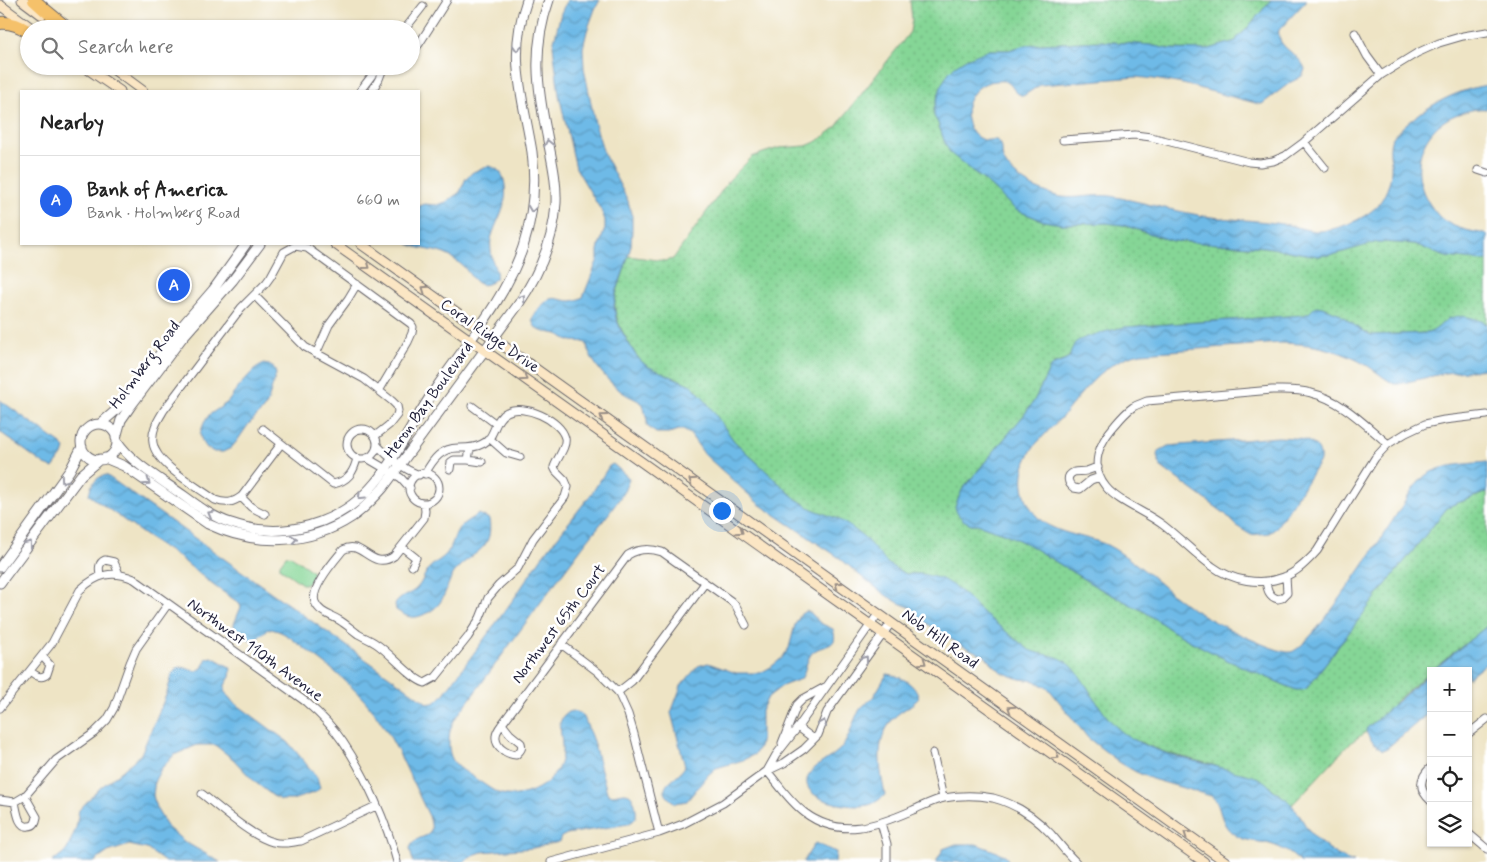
<!DOCTYPE html>
<meta charset="utf-8">
<style>
body{margin:0;font-family:Mynerve,sans-serif;background:#f6f6f6;color:#222}
.controls{position:absolute;right:15px;bottom:15px;display:grid;overflow:hidden;border-radius:0px;box-shadow:0 1px 4px #0004}
.controls button{width:45px;height:45px;display:grid;place-items:center;padding:0;border:0;border-bottom:1px solid #e0e0e0;background:#fff;color:#222;font:25px sans-serif}
.you{position:absolute;left:721px;top:510px;width:18px;height:18px;margin:-12px;border:4px solid #fff;border-radius:50%;background:#1a73e8;box-shadow:0 0 0 8px #1a73e833}
.badge{display:grid;place-items:center;width:32px;height:32px;border-radius:50%;background:#2563eb;color:#fff;font-size:16px;font-weight:700}
.pin{position:absolute;translate:-50% -50%;border:2px solid #fff;box-shadow:0 1px 5px #0006}
.list{margin:0;padding:0;list-style:none}
h2{display:flex;justify-content:space-between;align-items:center;height:65px;margin:0;padding:0 20px;font-size:21px}
h2 small{font-size:16px;font-weight:400;color:#767676}
.list li{display:grid;grid-template-columns:32px 1fr auto;gap:15px;align-items:center;box-sizing:border-box;height:90px;padding:0 20px;border-top:1px solid #e0e0e0}
.list b{display:block;font-size:19px;white-space:nowrap}
.list p{margin:0;font-size:16px;white-space:nowrap;color:#767676}
.list em{font-size:16px;font-style:normal;color:#767676}
.icon{flex:none;width:28px;height:28px;fill:none;stroke:currentColor;stroke-width:2;stroke-linecap:round;stroke-linejoin:round}
.map{position:relative;flex:none;width:1487px;height:862px;overflow:hidden}
.search{position:absolute;background:#fff;box-shadow:0 1px 4px #0004;left:20px;top:20px;width:400px;height:55px;display:flex;align-items:center;gap:12px;box-sizing:border-box;padding:0 18px;border-radius:28px;color:#767676;font-size:19px}
.panel{position:absolute;background:#fff;box-shadow:0 1px 4px #0004;left:20px;top:90px;width:400px;height:155px;border-radius:0px}
.map>svg:first-child{display:block}
.grass{fill:url(#grass-dots);stroke:#547c68}
.garden{fill:#85d696;stroke:#547c68}
.water{fill:url(#water-waves);stroke:#486e91}
.lines{fill:none;stroke-linecap:round;stroke-linejoin:round}
.minor-casing{stroke:#69666b;stroke-width:9}
.tertiary-casing{stroke:#69666b;stroke-width:11}
.secondary-casing{stroke:#69666b;stroke-width:11}
.motorway-casing{stroke:#69666b;stroke-width:14}
.minor{stroke:#fff;stroke-width:7}
.tertiary{stroke:#fff;stroke-width:9}
.secondary{stroke:#fbe6c4;stroke-width:9}
.motorway{stroke:#f5c16b;stroke-width:12}
.oneway{stroke:#9c9ca7}
.oneway2{stroke:#998e86}
.labels{text-anchor:middle;dominant-baseline:central;stroke-width:5;stroke-linejoin:round;paint-order:stroke}
.street-label{font-size:16px;fill:#22223b;stroke:#fff}
</style>
<div class="map">
<svg width="1487" height="862" viewBox="0 0 1487 862">
<defs>
<pattern id="grass-dots" width="8" height="8" patternUnits="userSpaceOnUse" patternTransform="scale(1.25)"><rect width="8" height="8" fill="#85d696"/><path d="M2 2h.1M6 6h.1" fill="none" stroke="#73b782" stroke-width="1.8" stroke-linecap="round"/></pattern>
<pattern id="water-waves" width="16" height="10" patternUnits="userSpaceOnUse" patternTransform="scale(1.25)"><rect width="16" height="10" fill="#6ebae7"/><path d="M0 5q4-4 8 0t8 0" fill="none" stroke="#5a97bc"/></pattern>
</defs>
<rect width="100%" height="100%" fill="#fff"/>
<filter id="ink" filterUnits="userSpaceOnUse"><feTurbulence type="fractalNoise" baseFrequency=".02" numOctaves="2"/><feDisplacementMap in="SourceGraphic" scale="10" xChannelSelector="R" yChannelSelector="G"/><feConvolveMatrix kernelMatrix="1 2 1 2 8 2 1 2 1" color-interpolation-filters="sRGB"/></filter>
<filter id="wash" filterUnits="userSpaceOnUse"><feTurbulence type="fractalNoise" baseFrequency=".0096" numOctaves="4" result="noise"/><feDisplacementMap in="SourceGraphic" scale="20" xChannelSelector="R" yChannelSelector="G"/><feGaussianBlur stdDeviation="1.12" result="paint"/><feColorMatrix in="noise" values="0 0 0 0 0 0 0 0 0 0 0 0 0 0 0 0 0 1.4 0 .05"/><feComposite in="paint" operator="in"/></filter>
<g filter="url(#wash)">
<rect width="100%" height="100%" fill="#eee4c5"/>
<path class="grass" d="M910 0H1271L1245 31 1238 37 1236 41 1206 50 1168 49 1150 45 1100 41 1026 45 1009 50H989L942 84 934 109V116L938 123 945 143 958 159 985 181 1016 210 1044 221 1062 224 1107 223 1123 225 1173 241 1266 247 1318 256 1336 254 1377 242 1399 243 1415 244 1440 255 1447 257 1487 261V324L1481 321 1437 330 1428 333 1371 335 1358 328 1338 313 1316 306 1309 313 1304 315 1125 327 1105 332 1083 339 1066 360 1054 364 1050 368 1034 401 1024 415 962 490 971 524H977L1006 534 1027 544 1095 586 1145 612 1171 630 1190 641 1227 660 1296 690 1309 685 1379 593 1447 508 1452 505 1487 492V626L1431 671 1396 701 1392 707 1369 726 1366 732 1350 743 1292 805C1285 797 1275 792 1267 784L1213 765 1164 752 1132 739 1120 732 1110 722 1073 668 1050 655 1038 654 1029 651 978 609 967 597 922 574H906L896 569 887 563 873 548 838 519 812 509 796 499 734 441 697 390C683 378 664 376 648 367 639 361 634 352 629 343 604 302 618 297 628 256L665 261 673 259 730 179 752 157 763 153 779 148 806 146 818 141 835 128 910 32 912 19Z"/>
<path class="garden" d="M290 555 312 571 313 575 307 584H302L280 568V564L286 556Z"/>
<path class="water" d="M567 0H600L595 9 587 31 583 48 584 68 595 123 604 154 628 201 632 216V230L631 246 625 267 616 293 614 306 616 318 621 330 635 354 641 361 647 366 691 385 703 397 734 441 796 499 812 509 838 519 851 527 864 537 887 563 896 569 906 574H922L942 579 955 587 967 597 978 609 1029 650C1040 655 1055 654 1065 661 1075 667 1081 678 1087 687 1100 707 1110 726 1131 738 1162 756 1199 761 1233 771 1243 774 1256 775 1265 782 1268 784 1270 787 1273 790 1279 795 1286 798 1291 804 1299 812 1303 823 1310 832 1321 845 1337 857 1354 862H1300C1290 852 1279 846 1266 843 1255 841 1244 841 1235 835 1217 823 1223 804 1211 796L1152 779 1136 772 1119 762 1088 738 1049 689 1035 681 1020 679 1001 672 985 656 961 645 940 633 915 614 909 607 899 603 887 596 858 574 841 559 759 504 705 455 690 434 683 430H678L669 433H656L647 426V420L643 404C637 399 629 397 622 392 608 382 589 360 587 344 582 340 577 342 572 341 566 340 562 335 557 334 546 331 535 334 532 319 555 280 559 311 583 297L598 259V250L605 228V220L602 212 576 168 559 95 553 45 561 13Z
M1271 0H1307L1279 30C1275 48 1300 53 1305 69L1303 75 1299 78 1291 82 1262 104H1259L1183 84 1154 79 1136 77 1040 85 1023 96C1012 92 1014 86 1007 82 1004 80 999 81 996 81 981 82 971 92 967 106 964 118 970 137 984 140 989 141 993 138 998 141 1004 145 1001 153 1003 159 1008 171 1022 181 1033 187 1042 191 1052 195 1061 197 1077 199 1094 194 1111 196 1137 201 1162 208 1188 213 1219 220 1251 219 1282 224 1293 225 1304 230 1315 231 1334 232 1365 219 1377 206 1385 197 1391 182 1391 171 1392 161 1388 151 1391 141 1394 134 1401 129 1406 124 1429 105 1457 90 1487 85V109C1478 108 1470 110 1461 113 1422 125 1407 169 1429 203 1434 211 1441 220 1450 224 1461 230 1475 232 1487 234V261L1447 257 1440 255 1415 244 1399 243 1377 242 1336 254 1318 256 1266 247 1173 241 1123 225 1107 223 1062 224 1044 221 1016 210 985 181 950 153 945 143 938 123 934 116V109L942 84 949 72 955 66 966 59 989 50H1009L1026 45 1100 41 1150 45 1168 49 1206 50 1236 41 1238 37 1245 31Z
M488 166C496 167 502 172 504 180 510 205 497 217 491 239 490 244 491 252 492 258 493 267 504 278 487 284 476 288 470 274 464 267 462 265 458 262 455 260 441 249 424 251 408 244H419V206L424 204 437 205 446 202 460 192 466 178 473 172Z
M1316 306 1323 307 1338 313 1358 328 1371 335 1428 333C1439 329 1440 324 1448 319 1459 313 1477 318 1487 324V369L1445 373 1399 384H1394C1385 379 1377 372 1368 366 1338 349 1315 344 1281 343L1141 353C1105 360 1084 390 1062 417 1053 426 1044 435 1035 445 1019 467 1018 492 1035 514 1050 534 1085 535 1107 545 1117 550 1126 557 1136 564 1153 576 1168 592 1185 604 1199 615 1277 655 1291 652 1315 646 1397 513 1415 486 1418 483 1422 478 1426 475 1442 464 1468 464 1487 462V492L1452 505 1447 508 1379 593 1306 689 1302 690H1296L1227 660 1190 641 1171 630 1145 612 1095 586 1027 544 1006 534 977 524H971L963 520 957 513 955 507 962 490 1024 415 1034 401 1050 368C1056 362 1063 363 1069 358 1071 353 1072 347 1075 343 1083 336 1113 330 1125 327L1304 315 1309 313Z
M263 364 269 365 274 368 276 374 267 404 262 411 248 425 237 441 231 448 223 452H214L207 448 202 441 200 434 204 423 209 415 228 402 239 386 254 370Z
M0 400 61 444 65 448 64 453 53 468 45 465 0 432Z
M1278 437C1294 438 1323 438 1320 461L1290 507 1275 529 1269 533 1251 535 1238 527 1224 513 1160 466 1157 455 1159 451 1168 446Z
M613 464 629 478C625 498 593 532 580 550 537 606 497 663 455 719 451 726 449 732 449 741 448 765 461 768 479 781 487 786 495 793 506 795 531 798 560 780 562 754 563 744 560 733 560 723L563 716 568 712 572 711 579 713 584 717 594 744 607 792 609 795C615 796 623 791 629 794 634 796 637 810 636 816 636 820 631 822 628 824L567 834 561 837 559 842 533 848 482 852 476 854 463 862H413L410 848C418 830 438 844 429 816 412 782 397 743 374 712 355 687 329 666 304 648 293 640 282 629 268 629L253 642 234 629V624L241 607 239 603 213 585 180 558 146 536 89 495C90 485 96 477 106 475L427 703C434 705 438 700 443 695L515 597 541 558 592 493 609 466Z
M479 514 489 519C494 550 474 551 458 568 443 584 449 604 425 614 413 620 407 617 396 610L395 604C403 594 410 595 417 588 422 583 423 577 427 571 432 563 442 560 447 553 453 545 454 535 459 528 464 522 472 518 479 514Z
M806 611 811 613 820 623 833 629C840 650 822 643 812 653 806 660 806 671 801 679L782 686 768 697 761 711V743L755 754 743 760 716 768 708 775 687 801 675 803C650 786 678 780 685 766L671 713 681 686 698 666 708 663 736 673H760L771 667 782 658 789 648 795 625 801 614Z
M1487 626V663L1468 678V671H1432Z
M212 657 230 667 231 670 230 677 225 685V692L232 701 288 742 317 777 320 788 316 792 292 800H281L273 796 255 782 233 759 215 745H197L174 755 161 769 155 780 153 795 156 808 168 828 185 842 220 862H165L147 849 129 845 108 852 94 862H52L67 850 76 828 79 810 100 788 122 771 141 754 167 693 172 674 178 667C185 667 190 670 197 671L202 668 207 658Z
M1431 672V711L1387 748 1383 750C1376 746 1366 737 1366 729Z
M887 674C899 675 916 684 919 698 911 707 899 711 892 720 874 743 880 769 885 795 880 799 874 804 868 805 853 809 798 801 808 776 812 767 831 758 838 751 850 741 851 724 859 711 862 705 869 702 873 697 878 690 882 682 887 674Z
M815 843 836 852 835 862H803Z
M956 844H976L1005 855 1009 862H936L943 849Z"/>
</g>
<g filter="url(#ink)">
<g class="lines">
<g class="minor-casing">
<path id="minor" d="M405 29 423 6
M1355 33 1367 56 1381 75
M411 54 419 44 447 0
M360 91 379 66
M372 91 379 79 384 66
M1063 140 1135 135 1151 137 1249 162 1260 163 1273 161 1285 156 1304 142 1381 75 1417 53 1439 43 1463 36 1487 32
M1304 142 1325 168
M1478 170 1487 173
M254 295 305 347 364 379 392 401 397 406 398 411 397 415 389 425 375 436
M316 354 329 325 348 299 357 284
M472 406 496 424
M263 429 333 484C348 481 354 472 357 458
M347 444a15 15 0 1 1 30 0a15 15 0 1 1-30 0Z
M489 438 506 453 520 457
M281 444 242 496C233 503 226 504 215 500 198 487 156 465 153 443 151 430 158 420 164 410L241 308 266 283 271 276 284 252 295 246 307 248 411 324 413 327 412 333 408 342 379 391
M1388 444C1364 424 1342 400 1311 393 1298 389 1285 390 1272 390L1147 401C1143 403 1138 404 1133 407 1126 412 1120 419 1115 425 1099 443 1089 466 1106 487 1118 502 1146 512 1163 525 1180 538 1195 554 1212 566 1232 581 1261 586 1284 577 1297 572 1307 562 1317 551L1375 458 1388 444 1406 433 1425 424 1444 420 1487 415
M377 445C388 457 404 469 419 475
M470 448 468 460 482 462
M367 458 401 478 410 488
M1098 467C1094 468 1090 470 1086 471 1082 472 1077 471 1074 472 1065 476 1068 484 1074 488L1080 489 1091 480 1100 477
M450 469 451 462 454 460H468
M409 488a15 15 0 1 1 30 0a15 15 0 1 1-30 0Z
M241 497 251 507 265 514
M424 503 425 511 424 518 394 556C371 572 362 538 343 550 334 561 310 588 315 602 319 613 331 615 339 620 346 624 351 629 358 634 363 637 369 639 375 643 390 652 411 679 425 683L436 677 468 637 480 618 488 598 499 585 518 568 533 539 565 497 568 487 565 480 556 471 554 467C557 458 567 447 565 438 561 420 523 403 507 412 493 419 496 438 482 444 475 448 467 448 460 448 442 447 433 459 425 474
M402 547 416 558 412 566
M100 576C99 569 98 563 105 560L114 562 117 569 119 574
M1266 581C1267 589 1269 597 1278 599L1282 598 1287 593 1286 576
M561 644 598 672 618 692 628 714 634 734 659 833
M30 671C35 675 41 680 47 674L50 665 42 656
M618 692 632 681 705 583
M0 708 52 643 80 590C97 574 112 570 134 579L306 702C320 714 333 727 343 742 366 776 387 823 397 862
M502 724 510 734 521 743C523 749 520 751 516 755 506 754 495 747 496 736 496 732 499 728 502 724L628 555C639 548 650 548 662 552L731 601 736 606 746 625
M798 727 814 739
M1468 734 1487 719
M782 743 797 705 803 699 825 687
M933 753 943 798
M1431 767C1419 778 1418 790 1431 801
M767 771C779 785 790 802 805 813 840 839 877 826 913 810 923 806 934 800 944 798 960 795 978 795 993 798 1016 804 1036 818 1051 834 1059 843 1067 854 1076 862
M767 771 776 755 798 727 878 614
M202 794C220 808 252 837 273 842 282 845 292 842 301 841L376 806
M0 800 15 802 25 796 56 760 94 733 107 720 114 708 130 663 136 649 168 604
M15 802C17 810 18 828 29 826 35 826 36 822 37 817L25 796
M881 823 887 844V862
M1468 833 1487 849
M551 862 659 833 683 824 723 803 767 771 784 763 804 749 818 735 827 712 891 623"/>
</g>
<g class="tertiary-casing">
<path id="tertiary" d="M100 424 113 413 123 403 175 334 213 290 246 244
M81 442a18 18 0 1 1 36 0a18 18 0 1 1-36 0Z
M116 438 121 420 130 407 182 338 233 280 260 244
M117 441C132 464 162 480 184 496 199 507 214 518 231 523 282 541 340 525 375 483 399 454 414 419 436 388 467 343 505 300 523 247 533 216 536 184 532 152 523 96 507 57 527 0
M105 458 124 466 208 524C255 546 308 546 352 517 364 509 374 498 383 488L518 305C539 274 554 241 556 203 557 180 551 157 547 135 537 87 532 48 549 0
M0 567 70 470 82 447
M0 583 81 475 100 459"/>
</g>
<g class="secondary-casing">
<path id="secondary" d="M22 0 42 15
M0 5 30 27
M83 66 120 91
M109 66 143 91
M335 244 1204 862
M361 244 1226 862"/>
</g>
<g class="motorway-casing">
<path id="motorway" d="M34 0 45 10 68 29
M0 23C11 22 20 26 29 32"/>
</g>
<use href="#minor" class="minor"/>
<use href="#tertiary" class="tertiary"/>
<use href="#secondary" class="secondary"/>
<use href="#motorway" class="motorway"/>
</g>
<defs><path id="oneway-chevron" d="M-2-3.5L2.5 0L-2 3.5" fill="none" stroke-width="1.6" stroke-linecap="round" stroke-linejoin="round" transform="scale(1.25)"/></defs>
<g class="oneway">
<use href="#oneway-chevron" transform="translate(517 48) rotate(94)"/>
<use href="#oneway-chevron" transform="translate(548 143) rotate(-102)"/>
<use href="#oneway-chevron" transform="translate(532 209) rotate(98)"/>
<use href="#oneway-chevron" transform="translate(522 298) rotate(-56)"/>
<use href="#oneway-chevron" transform="translate(64 480) rotate(125)"/>
<use href="#oneway-chevron" transform="translate(147 482) rotate(35)"/>
<use href="#oneway-chevron" transform="translate(361 496) rotate(137)"/>
<use href="#oneway-chevron" transform="translate(211 514) rotate(-151)"/>
<use href="#oneway-chevron" transform="translate(294 539) rotate(-8)"/>
<use href="#oneway-chevron" transform="translate(29 544) rotate(-53)"/>
<use href="#oneway-chevron" transform="translate(865 659) rotate(-54)"/>
<use href="#oneway-chevron" transform="translate(823 723) rotate(-68)"/>
</g>
<g class="oneway2">
<use href="#oneway-chevron" transform="translate(367 266) rotate(36)"/>
<use href="#oneway-chevron" transform="translate(425 289) rotate(-145)"/>
<use href="#oneway-chevron" transform="translate(524 378) rotate(35)"/>
<use href="#oneway-chevron" transform="translate(603 417) rotate(-144)"/>
<use href="#oneway-chevron" transform="translate(692 481) rotate(-145)"/>
<use href="#oneway-chevron" transform="translate(740 531) rotate(35)"/>
<use href="#oneway-chevron" transform="translate(838 585) rotate(-144)"/>
<use href="#oneway-chevron" transform="translate(923 662) rotate(35)"/>
<use href="#oneway-chevron" transform="translate(1011 709) rotate(-145)"/>
<use href="#oneway-chevron" transform="translate(1056 756) rotate(35)"/>
<use href="#oneway-chevron" transform="translate(1187 834) rotate(-145)"/>
</g>
</g>
<g class="labels">
<g class="street-label">
<text transform="translate(490 336) rotate(35)">Coral Ridge Drive</text>
<text transform="translate(145 365) rotate(-53)">Holmberg Road</text>
<text transform="translate(429 400) rotate(-54)">Heron Bay Boulevard</text>
<text transform="translate(559 624) rotate(-53)">Northwest 65th Court</text>
<text transform="translate(940 639) rotate(36)">Nob Hill Road</text>
<text transform="translate(255 650) rotate(36)">Northwest 110th Avenue</text>
</g>
</g>
</svg>
<div class="controls">
<button>+</button>
<button>−</button>
<button><svg class="icon" aria-label="locate" viewBox="0 0 24 24"><circle cx="12" cy="12" r="6"/><path d="M12 2v4M12 18v4M2 12h4M18 12h4"/></svg></button>
<button><svg class="icon" aria-label="layers" viewBox="0 0 24 24"><path d="M12 4l9 5-9 5-9-5zM3 14l9 5 9-5"/></svg></button>
</div>
<div class="you"></div>
<div class="pin badge" style="left:174px;top:285px">A</div>
<div class="search"><svg class="icon" aria-label="search" viewBox="0 0 24 24"><circle cx="10" cy="10" r="6"/><path d="M15 15l6 6"/></svg>Search here</div>
<section class="panel">
<h2>Nearby<small></small></h2>
<ul class="list">
<li><span class="badge">A</span><div><b>Bank of America</b><p>Bank · Holmberg Road</p></div><em>660 m</em></li>
</ul>
</section>
</div>
